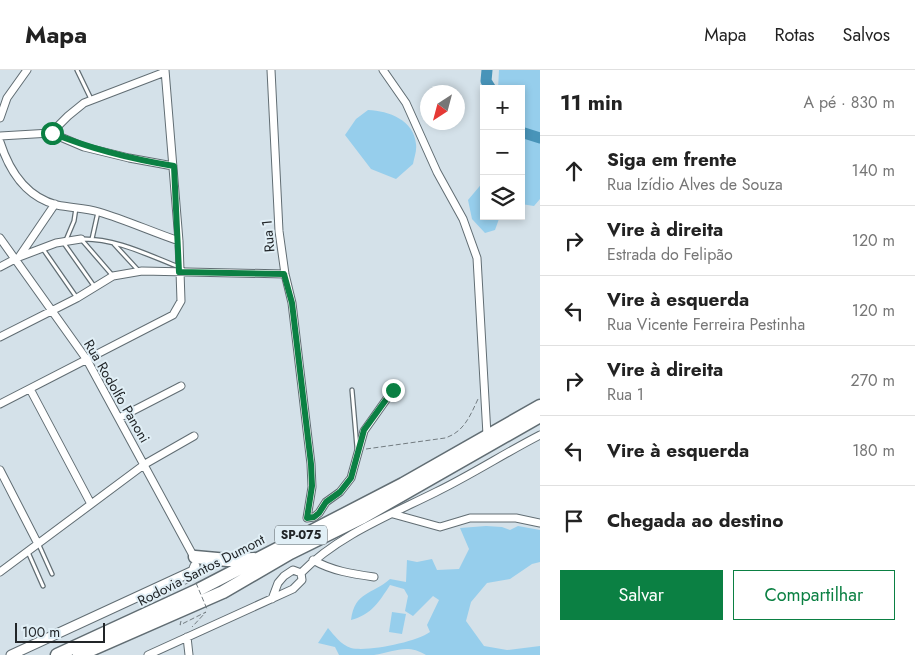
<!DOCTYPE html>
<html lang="pt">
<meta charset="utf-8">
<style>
body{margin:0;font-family:Jost,sans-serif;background:#f2f2f2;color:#222}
.controls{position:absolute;right:15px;top:15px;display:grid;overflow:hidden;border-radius:0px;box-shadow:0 2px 8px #0003}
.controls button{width:45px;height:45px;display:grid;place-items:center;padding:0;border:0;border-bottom:1px solid #e0e0e0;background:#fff;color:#222;font:25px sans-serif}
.compass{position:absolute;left:420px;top:15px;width:45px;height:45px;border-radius:50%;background:#fff;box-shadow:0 2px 8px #0003;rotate:216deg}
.scale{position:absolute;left:15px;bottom:12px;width:90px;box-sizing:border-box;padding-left:5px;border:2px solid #212528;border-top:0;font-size:14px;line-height:18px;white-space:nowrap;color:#212528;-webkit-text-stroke:4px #e1eff6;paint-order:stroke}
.stop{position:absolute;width:15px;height:15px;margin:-11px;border:4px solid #0b8043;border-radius:50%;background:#fff}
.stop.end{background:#0b8043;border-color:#fff;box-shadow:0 1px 5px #0008}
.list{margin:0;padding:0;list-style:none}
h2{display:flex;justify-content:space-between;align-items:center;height:65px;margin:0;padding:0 20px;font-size:21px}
h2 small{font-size:16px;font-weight:400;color:#767676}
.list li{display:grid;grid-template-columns:32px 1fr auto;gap:15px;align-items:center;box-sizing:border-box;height:70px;padding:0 20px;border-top:1px solid #e0e0e0}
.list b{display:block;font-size:19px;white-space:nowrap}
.list p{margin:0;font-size:16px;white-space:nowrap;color:#767676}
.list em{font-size:16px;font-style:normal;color:#767676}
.actions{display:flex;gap:10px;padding:15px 20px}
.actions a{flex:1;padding:11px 0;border:1px solid #0b8043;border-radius:0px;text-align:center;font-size:18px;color:#0b8043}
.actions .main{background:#0b8043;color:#fff}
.icon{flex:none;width:28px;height:28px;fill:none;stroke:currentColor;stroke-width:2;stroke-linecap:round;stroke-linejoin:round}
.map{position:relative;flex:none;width:540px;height:585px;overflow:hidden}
header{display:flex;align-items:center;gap:30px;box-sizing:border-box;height:70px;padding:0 25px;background:#fff;border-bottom:1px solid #e0e0e0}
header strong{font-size:24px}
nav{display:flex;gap:28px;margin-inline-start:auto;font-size:18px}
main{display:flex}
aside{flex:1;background:#fff}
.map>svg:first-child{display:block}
.green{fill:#96ceec}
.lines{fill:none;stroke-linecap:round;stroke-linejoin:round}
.river{stroke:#4894b9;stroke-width:11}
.service-casing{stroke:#616d73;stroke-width:5.5}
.minor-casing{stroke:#616d73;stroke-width:9}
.tertiary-casing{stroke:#616d73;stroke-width:11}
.motorway-casing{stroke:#616d73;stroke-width:15}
.path{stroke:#737c81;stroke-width:1;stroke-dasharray:5 2.5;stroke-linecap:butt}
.service{stroke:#fff;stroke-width:3}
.minor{stroke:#fff;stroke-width:7}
.tertiary{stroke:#fff;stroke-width:9}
.motorway{stroke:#fff;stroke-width:12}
.path-bridge{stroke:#737c81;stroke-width:1;stroke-dasharray:5 2.5;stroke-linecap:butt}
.route{stroke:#0b8043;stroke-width:6}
.labels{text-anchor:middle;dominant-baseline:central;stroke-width:4;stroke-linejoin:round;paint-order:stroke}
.shield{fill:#e1eff6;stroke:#5b6266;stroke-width:1}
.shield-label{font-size:12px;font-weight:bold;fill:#212528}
.street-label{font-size:14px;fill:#212528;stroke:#e1eff6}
</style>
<header>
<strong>Mapa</strong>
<nav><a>Mapa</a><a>Rotas</a><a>Salvos</a></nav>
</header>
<main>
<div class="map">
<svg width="540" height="585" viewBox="0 0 540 585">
<rect width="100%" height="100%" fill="#d4e1e9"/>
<path class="green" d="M499 0H540V129L534 136 521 134V19H498Z
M368 40C389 41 414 50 416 74 417 81 414 88 413 94L396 109 371 99 345 65 356 49Z
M484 111V146H500L495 160 485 163 472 149 468 130Z
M486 456 502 457 510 460 518 456 540 460V492L532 494 510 509 487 513 471 532 466 551 484 576 507 580 540 576V585H426C407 573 394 582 374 585 363 585 350 585 339 585L335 577 318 573 328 558C334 565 341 575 351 578 368 582 416 572 430 562L427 555 439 530 433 526 413 546 405 541 408 526 404 519 390 515C379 532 371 545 351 550 355 521 372 525 390 509L406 512 407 490 417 492 432 489 437 500 459 499 469 479 460 458Z
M392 542 406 544 402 564 389 562Z"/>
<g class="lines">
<path class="river" d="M487 0 486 11 491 19
M521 62 540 68"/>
<g class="service-casing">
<path id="service" d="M77 0 91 29
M81 169C115 168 148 185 179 197
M81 169 113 206
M92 169 98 142
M66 170 74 151 76 138
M63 172 94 216
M114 174 138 200
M43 179 77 228
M352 320 357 378
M39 475 52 504
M28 482 43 516"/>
</g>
<g class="minor-casing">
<path id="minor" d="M271 0 279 161 285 204 292 233 311 394 312 417 307 448 314 447 319 443 326 432 340 422 351 408 364 361 393 320
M383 0 406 33 437 102 463 149 477 188 487 365
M0 48 7 28 27 0
M51 63 68 46 84 33 165 2
M0 66 51 63 84 77 129 88 173 96
M0 72C9 100 26 127 57 135 71 138 85 138 99 142 126 150 152 162 179 171
M0 168 87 290 195 489
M19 187 56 173 81 169
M0 197 19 187 55 134
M0 267 77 228 113 206 142 201 285 204
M30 319 91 434
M0 334 173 245 181 231 179 171 165 0
M119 348 181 316
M0 400 38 474
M393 444 440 457 470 448H516L540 453
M313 490C332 501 353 504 374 507
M0 502 145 394 194 366
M301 503C337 466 390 445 436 422 471 405 505 383 540 365
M272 529 278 513 284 506 293 500 301 503
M187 567 189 585
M148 585 293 519 302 510 301 503"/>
</g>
<g class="tertiary-casing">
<path id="tertiary" d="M11 585 193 501 195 496"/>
</g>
<g class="motorway-casing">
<path id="motorway" d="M195 487 228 490 254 489
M57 585 198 520 403 414 540 336
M79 585 223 522 290 483 363 447 540 346"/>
</g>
<path class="path" d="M366 379 445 368C464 362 470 346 478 329
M165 524 196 509
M181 551 180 555 206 542 192 557"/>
<use href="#service" class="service"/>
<use href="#minor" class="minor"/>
<use href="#tertiary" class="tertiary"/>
<use href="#motorway" class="motorway"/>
<path class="path-bridge" d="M196 513 207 539"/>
</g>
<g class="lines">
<path class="route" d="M52 63C91 79 131 89 174 96L179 202 284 204 292 233 311 394 312 416 307 448 314 447 319 443 326 432 340 422 351 408 364 360 393 320"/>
</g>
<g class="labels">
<rect class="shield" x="275" y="455.5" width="52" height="19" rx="4"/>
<g class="shield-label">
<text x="301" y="465">SP-075</text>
</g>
<g class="street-label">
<text transform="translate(268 166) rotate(-95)">Rua 1</text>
<text transform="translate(117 321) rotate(60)">Rua Rodolfo Panoni</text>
<text transform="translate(201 500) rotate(-27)">Rodovia Santos Dumont</text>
</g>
</g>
</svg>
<div class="controls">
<button>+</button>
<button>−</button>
<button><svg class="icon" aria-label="layers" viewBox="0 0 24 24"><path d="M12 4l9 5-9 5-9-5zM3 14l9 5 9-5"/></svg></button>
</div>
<svg class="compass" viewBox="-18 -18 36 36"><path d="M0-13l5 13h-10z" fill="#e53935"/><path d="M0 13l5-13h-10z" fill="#767676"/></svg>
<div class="scale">100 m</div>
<div class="stop" style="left:52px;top:63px"></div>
<div class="stop end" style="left:393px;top:320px"></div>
</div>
<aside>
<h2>11 min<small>A pé · 830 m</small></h2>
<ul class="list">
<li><svg class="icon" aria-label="ahead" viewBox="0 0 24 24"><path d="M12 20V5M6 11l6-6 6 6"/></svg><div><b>Siga em frente</b><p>Rua Izídio Alves de Souza</p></div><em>140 m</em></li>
<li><svg class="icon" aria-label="right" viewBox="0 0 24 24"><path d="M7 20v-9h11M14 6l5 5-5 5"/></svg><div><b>Vire à direita</b><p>Estrada do Felipão</p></div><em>120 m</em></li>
<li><svg class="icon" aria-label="left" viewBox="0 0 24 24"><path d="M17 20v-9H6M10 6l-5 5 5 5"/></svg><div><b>Vire à esquerda</b><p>Rua Vicente Ferreira Pestinha</p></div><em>120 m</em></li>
<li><svg class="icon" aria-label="right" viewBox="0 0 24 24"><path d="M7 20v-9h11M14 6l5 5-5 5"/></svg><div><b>Vire à direita</b><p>Rua 1</p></div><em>270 m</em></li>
<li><svg class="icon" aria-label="left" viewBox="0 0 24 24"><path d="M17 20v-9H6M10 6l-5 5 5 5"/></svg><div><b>Vire à esquerda</b></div><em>180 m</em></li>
<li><svg class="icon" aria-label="arrive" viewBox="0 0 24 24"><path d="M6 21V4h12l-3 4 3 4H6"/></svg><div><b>Chegada ao destino</b></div></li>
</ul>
<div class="actions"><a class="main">Salvar</a><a>Compartilhar</a></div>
</aside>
</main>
